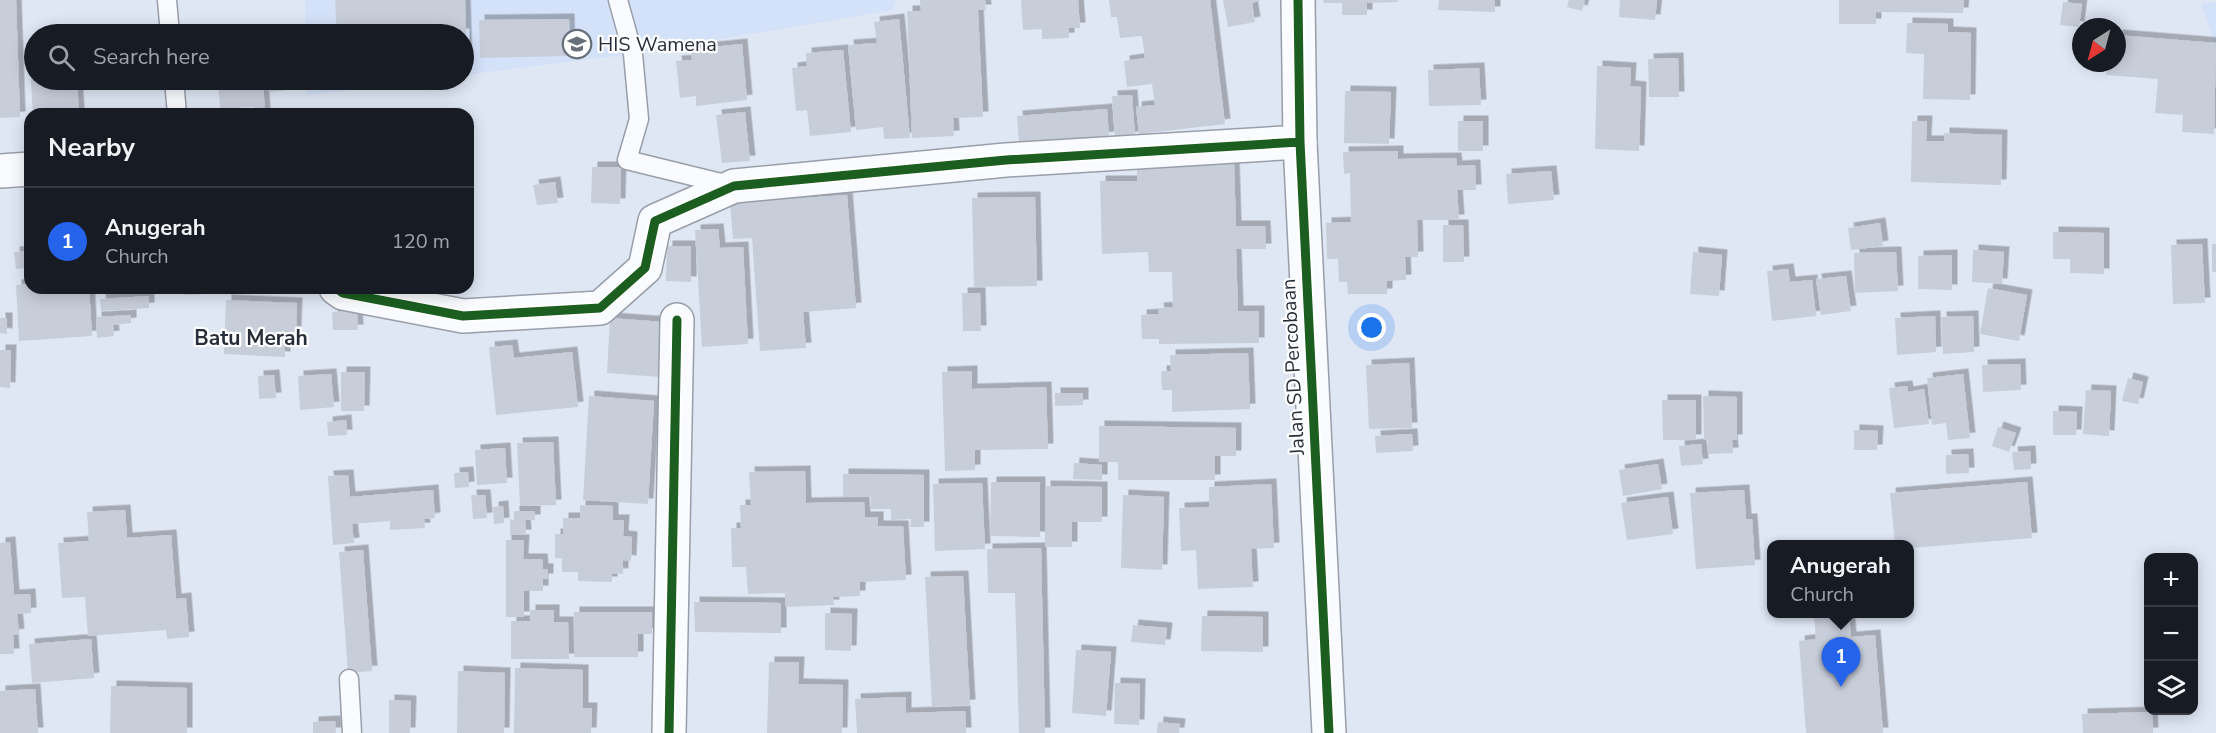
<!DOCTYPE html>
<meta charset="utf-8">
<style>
body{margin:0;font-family:"Nunito Sans",sans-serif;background:#242831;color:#f1f3f6}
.controls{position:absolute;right:18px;bottom:18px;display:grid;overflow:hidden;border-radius:12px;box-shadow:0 3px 15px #0003}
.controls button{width:54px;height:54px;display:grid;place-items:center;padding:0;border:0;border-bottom:2px solid #363941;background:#171b24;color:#f1f3f6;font:30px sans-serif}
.compass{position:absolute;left:2072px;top:18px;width:54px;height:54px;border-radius:50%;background:#171b24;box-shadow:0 3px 15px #0003;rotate:216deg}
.you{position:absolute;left:1372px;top:328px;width:21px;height:21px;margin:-15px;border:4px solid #fff;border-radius:50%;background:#1a73e8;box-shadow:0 0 0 9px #1a73e833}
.badge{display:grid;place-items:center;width:39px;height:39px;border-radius:50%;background:#2563eb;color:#fff;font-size:20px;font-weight:700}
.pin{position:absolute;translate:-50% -50px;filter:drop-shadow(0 2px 3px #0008)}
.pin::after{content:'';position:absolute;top:32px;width:21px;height:18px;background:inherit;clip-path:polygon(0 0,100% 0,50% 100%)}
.popup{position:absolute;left:1767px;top:540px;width:147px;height:78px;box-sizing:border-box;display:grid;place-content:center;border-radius:12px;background:#171b24;filter:drop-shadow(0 2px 4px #0005);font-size:20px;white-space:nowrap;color:#9ea1a6}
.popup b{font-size:22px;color:#f1f3f6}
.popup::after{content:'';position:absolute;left:50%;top:100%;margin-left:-12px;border:12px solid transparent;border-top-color:#171b24}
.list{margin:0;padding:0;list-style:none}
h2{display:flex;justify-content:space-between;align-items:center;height:78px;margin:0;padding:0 24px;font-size:26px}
h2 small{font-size:20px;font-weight:400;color:#9ea1a6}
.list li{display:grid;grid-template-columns:39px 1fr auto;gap:18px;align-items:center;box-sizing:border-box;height:108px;padding:0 24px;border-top:2px solid #363941}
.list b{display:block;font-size:22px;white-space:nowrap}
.list p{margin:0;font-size:20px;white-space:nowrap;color:#9ea1a6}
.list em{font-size:20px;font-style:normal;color:#9ea1a6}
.icon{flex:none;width:33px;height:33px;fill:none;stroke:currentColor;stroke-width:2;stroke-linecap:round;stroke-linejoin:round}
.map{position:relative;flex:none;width:2216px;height:733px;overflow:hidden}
.search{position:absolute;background:#171b24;box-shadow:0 3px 15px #0003;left:24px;top:24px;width:450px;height:66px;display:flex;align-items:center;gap:15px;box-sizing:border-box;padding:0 21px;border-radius:33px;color:#9ea1a6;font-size:22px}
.panel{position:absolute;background:#171b24;box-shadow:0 3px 15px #0003;left:24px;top:108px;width:450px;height:186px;border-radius:18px}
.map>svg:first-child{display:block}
.built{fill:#d4e2f9}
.building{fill:#c7ceda;filter:url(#shadow)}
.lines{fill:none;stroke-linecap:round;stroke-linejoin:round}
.service-casing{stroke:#989eaa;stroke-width:21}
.minor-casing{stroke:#989eaa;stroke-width:36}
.tertiary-casing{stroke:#989eaa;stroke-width:36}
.service{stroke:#fafbfe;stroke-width:18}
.minor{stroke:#fafbfe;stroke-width:33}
.tertiary{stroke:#fafbfe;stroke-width:33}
.cycleway-casing{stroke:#fff;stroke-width:13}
.cycleway{stroke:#1b5e20;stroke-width:9}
.labels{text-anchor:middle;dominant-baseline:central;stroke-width:4.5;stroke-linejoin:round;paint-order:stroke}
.poi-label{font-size:20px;fill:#272e3a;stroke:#fff;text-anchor:start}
.street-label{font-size:20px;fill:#272e3a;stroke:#fff}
.neighbourhood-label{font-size:21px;font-weight:bold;fill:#272e3a;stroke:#fff}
</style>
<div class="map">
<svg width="2216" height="733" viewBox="0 0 2216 733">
<defs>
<filter id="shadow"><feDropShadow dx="5.5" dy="-5.5" stdDeviation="0" flood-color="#0004"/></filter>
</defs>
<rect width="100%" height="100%" fill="#dfe7f5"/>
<path class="built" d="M305 0H896L893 10 633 54 464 75V34H305Z
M2216 2V45L2201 4Z
M306 80H431L307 95Z"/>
<path class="building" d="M0 0H16L20 117 0 118Z
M335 0H465L467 66H464V34H337Z
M920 0H985L986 10H978L983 117 953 118 954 136 912 138 907 11H921Z
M1021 0H1078L1080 28H1069V38L1042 39V29L1023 30Z
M1109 0H1210L1225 124 1139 134 1136 107 1155 105 1152 84 1127 87 1124 61 1145 58 1142 36 1120 38 1117 17H1111Z
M1223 0H1261L1252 3 1255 22 1228 27Z
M1323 0H1398V2L1367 3V15H1342V3H1324Z
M1439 0H1495V12L1438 10Z
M1569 0H1585L1582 11 1567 7Z
M1620 0H1657L1655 20 1619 17Z
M1839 0H1964L1963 13 1876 12V24H1839Z
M2063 2 2082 4 2079 27 2060 25Z
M569 19 570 56 480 58 479 20Z
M899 19 910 138 884 139 883 127 856 130 848 45 877 43 874 22Z
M1907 23 1948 24V32L1971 33 1970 100 1923 99 1924 54 1906 53Z
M2117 35 2216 43 2214 134 2182 132 2183 115 2155 113 2158 79 2106 75 2107 63H2117Z
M742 44 747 100 696 106V96L680 98 676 61 692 60 691 49Z
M843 50 851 132 810 136 807 110 796 111 792 68 807 66 806 53Z
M34 53V80H77L79 114H33L29 54Z
M1678 58 1679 97H1649L1648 59Z
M1597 66 1631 68 1630 86 1641 87 1639 151 1595 149Z
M1479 68 1481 105 1429 106 1428 70Z
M218 80H263L265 114H254L253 107 220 109Z
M268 80H287L288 90 269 92Z
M1345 91 1391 92 1389 144 1344 143Z
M1132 95 1135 137 1115 138 1112 96Z
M1107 109 1109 137 1019 144 1017 116Z
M745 112 750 161 722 163 716 115Z
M1458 121H1483V151H1458Z
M1912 121H1927L1926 141H1944V133L2002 135 2001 185 1911 182Z
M1398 151V159L1456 158 1457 166 1475 165 1476 190H1457L1459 220H1417L1418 257H1405L1406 280 1387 281V294H1348L1347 282H1339L1338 259H1327L1326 223 1351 222 1350 173 1344 174 1343 152Z
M1234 163 1236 226H1265L1266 249H1236L1238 311H1259V343L1159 344V339H1142L1141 315 1159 314 1158 308 1173 307 1172 272H1149L1148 252 1102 254 1100 181H1137V165Z
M592 167H621L620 204 591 203Z
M1551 171 1554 200 1508 204 1506 174Z
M555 182 558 203 537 205 533 185Z
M847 195 856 308 803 312 806 348 760 351 752 238 733 239 730 203Z
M1035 197 1037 286 974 287 972 198Z
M1880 223 1883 246 1851 250 1848 228Z
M1443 225H1463L1464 262H1443Z
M718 229 720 248 743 247 748 344 702 347 695 230Z
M2053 232 2104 233V274L2070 273V259H2053Z
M2202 244 2205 303 2173 304 2171 245Z
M2212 244H2216V272H2212Z
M667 246H691V282L666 281Z
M1973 250 2004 252 2002 284 1972 282Z
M30 251V268L16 269 14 252Z
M1693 252 1722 255 1719 296 1690 294Z
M1896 252 1898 291 1855 293 1854 253Z
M1952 255V290L1918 289V256Z
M1788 269 1790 282 1812 280 1816 316 1772 321 1767 271Z
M1846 276 1851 311 1821 315 1816 279Z
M30 284V288H89L92 336 19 341 16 285Z
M95 288H161V291L95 294Z
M184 288H227L228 293 185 295Z
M1988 288 2027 295 2019 341 1980 334Z
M962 293H980L981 331H963Z
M149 296V308L101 311 100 299Z
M226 300 297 303 296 332 285 331V357L224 354Z
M357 311 358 330H333L332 312Z
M131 315V323L113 325 114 336 97 338 96 317Z
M1935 316 1936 352 1897 355 1895 318Z
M1973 316 1974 352 1943 354 1941 317Z
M0 318H7V334L0 333Z
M610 318 663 322 660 377 607 373Z
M512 345 514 358 572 352 578 407 496 415 489 347Z
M0 350H11L10 388 0 387Z
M1248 353 1250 409 1172 412V390H1162L1161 371H1171L1170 355Z
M1409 363 1412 428 1369 429 1366 365Z
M2020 364 2021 390 1983 392 1982 365Z
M972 371V389L1046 387 1048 449 975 450V470L945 471 942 372Z
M341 372H365L364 411H341Z
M331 374 334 407 300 410 298 376Z
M1963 374 1970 438 1948 440 1946 423 1932 425 1927 378Z
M274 375 276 398 259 399 258 376Z
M2128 378 2143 382 2138 404 2122 401Z
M1907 386 1908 392 1924 389 1929 424 1894 428 1889 388Z
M2086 390 2111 391 2109 436 2083 434Z
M1055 393H1083V405L1055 406Z
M589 396 654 401 648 504 583 500Z
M1703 396 1737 397V440H1732L1733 453 1708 454V440H1704Z
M1662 400H1696V440H1663Z
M2053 411 2077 412 2076 435H2053Z
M346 420 347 435 328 436 327 422Z
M1099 426 1236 428V456H1215V480H1118V462H1099Z
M1998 427 2016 433 2009 452 1992 446Z
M1854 430 1878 431 1877 450H1854Z
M1412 434 1413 451 1376 453 1375 436Z
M553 442 556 505 520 506 517 443Z
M1701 444 1703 464 1681 466 1679 446Z
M505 448 507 483 477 485 475 450Z
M2030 451 2031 469 2014 470 2012 452Z
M1968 454 1969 473 1946 474V455Z
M1074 463 1102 465V480L1073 479Z
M1658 464 1662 489 1623 496 1619 470Z
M805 471 806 503 864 502 865 517H878V526H903L906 580 860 582V596L833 597 834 605 785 607V593L748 594 746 567H732L731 528H741L740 505H751L749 472Z
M468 472 469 487 455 488 454 473Z
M843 474 924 475V527H910L911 519 891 520V509H871V497H843Z
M348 475 350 497 433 490 435 518 424 519 425 528 390 530V521L352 524 354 543 333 545 328 476Z
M991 482H1040V537L990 536Z
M2027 482 2032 538 1910 548V544H1895L1890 493Z
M982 483 985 549 935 551 933 484Z
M1271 484 1274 548 1251 549 1253 587 1198 589 1196 550 1181 551 1179 508 1209 507V487Z
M1045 486 1102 487V522H1072V547H1045Z
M1744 490 1746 519H1752L1755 565 1696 569 1690 493Z
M471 495H485L487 518 473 519Z
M1123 495 1164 497 1162 570 1121 568Z
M1668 497 1673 534 1627 540 1621 503Z
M580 505 613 506V520H624L623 536 632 537 631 561 623 560V574L612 573V582L578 581V572H562V558H555V534H563V518H580Z
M503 506 504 523 494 524 493 507Z
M125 510 127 538 171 535 176 599 186 598 189 637 167 639 166 630 88 636 85 597 62 598 58 543 89 541 87 512Z
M514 511H535V520H525L526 535H510V519L514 520Z
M506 540H524L523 559H542L543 569H548V579H543V591H524V617H506Z
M10 542 14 595 30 594 31 613 17 614 19 634 13 635 14 654H0V543Z
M1041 548 1045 733H1019L1015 593H988L987 549Z
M363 550 372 671 348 673 339 552Z
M963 576 970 705 932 707 925 577Z
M694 602 781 603V633L695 632Z
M530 610H554V622H568L569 659H511V621H530Z
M574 612H652V634H638V657H574Z
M825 613 852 614 851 651 825 650Z
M1843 614H1849L1851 637 1875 635 1883 733H1806L1799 641 1816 639 1814 615Z
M1202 616 1263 617V652L1201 651Z
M1133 625 1167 628 1165 645 1131 642Z
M91 639 94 678 32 683 29 644Z
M1076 650 1111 652 1106 716 1072 713Z
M769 662H799L798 684 843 685 842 733H767Z
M515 668 583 670V708H592L591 733H514Z
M458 671 505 673 504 733H457Z
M1115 683 1140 684 1139 725 1114 724Z
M111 686 187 688V733H110Z
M35 689 38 733H0V691Z
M906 697V713L965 711 966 733H857L855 699Z
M389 700 411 701 410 733H389Z
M2152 712 2153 733H2083L2082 714Z
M335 721 336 733H313V722Z
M1158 722 1180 724 1179 733H1157Z"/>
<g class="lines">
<g class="service-casing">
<path id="service" d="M167 0 170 34
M618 0 633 54 639 119 627 160 729 185
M174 80 177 114
M349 679 352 733"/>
</g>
<g class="minor-casing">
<path id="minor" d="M0 171 30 169
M336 288 343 293 463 316 600 308 645 268 655 221 734 186 1006 160 1300 142
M669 733 677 320"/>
</g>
<g class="tertiary-casing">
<path id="tertiary" d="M1298 0 1300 142 1329 733"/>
</g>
<use href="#service" class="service"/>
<use href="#minor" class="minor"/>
<use href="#tertiary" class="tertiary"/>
<g class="cycleway-casing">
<path id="cycleway" d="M1298 0 1300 142 1329 733
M336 288 343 293 463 316 600 308 645 268 655 221 734 186 1006 160 1300 142
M669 733 677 320"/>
</g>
<use href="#cycleway" class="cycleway"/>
</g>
<defs>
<g id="school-ring" transform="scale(1.5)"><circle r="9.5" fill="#fff" stroke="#676f7b" stroke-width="1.5"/><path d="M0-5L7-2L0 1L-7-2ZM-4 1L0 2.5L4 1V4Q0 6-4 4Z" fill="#676f7b"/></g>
</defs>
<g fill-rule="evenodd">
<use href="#school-ring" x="577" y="44"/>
</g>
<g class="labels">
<g class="poi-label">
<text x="598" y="44">HIS Wamena</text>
</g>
<g class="street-label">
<text transform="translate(1293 367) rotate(-93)">Jalan SD Percobaan</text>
</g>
<g class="neighbourhood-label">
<text x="251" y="338">Batu Merah</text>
</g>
</g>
</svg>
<div class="controls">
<button>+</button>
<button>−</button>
<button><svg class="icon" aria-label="layers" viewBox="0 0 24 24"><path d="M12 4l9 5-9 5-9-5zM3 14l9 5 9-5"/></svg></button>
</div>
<svg class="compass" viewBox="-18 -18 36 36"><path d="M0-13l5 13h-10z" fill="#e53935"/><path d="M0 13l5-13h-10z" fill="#9ea1a6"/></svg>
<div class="you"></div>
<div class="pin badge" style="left:1841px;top:687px">1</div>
<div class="popup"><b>Anugerah</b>Church</div>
<div class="search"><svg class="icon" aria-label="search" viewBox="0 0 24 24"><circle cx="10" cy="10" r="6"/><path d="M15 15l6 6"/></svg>Search here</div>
<section class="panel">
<h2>Nearby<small></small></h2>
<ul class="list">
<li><span class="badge">1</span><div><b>Anugerah</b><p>Church</p></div><em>120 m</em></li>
</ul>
</section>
</div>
